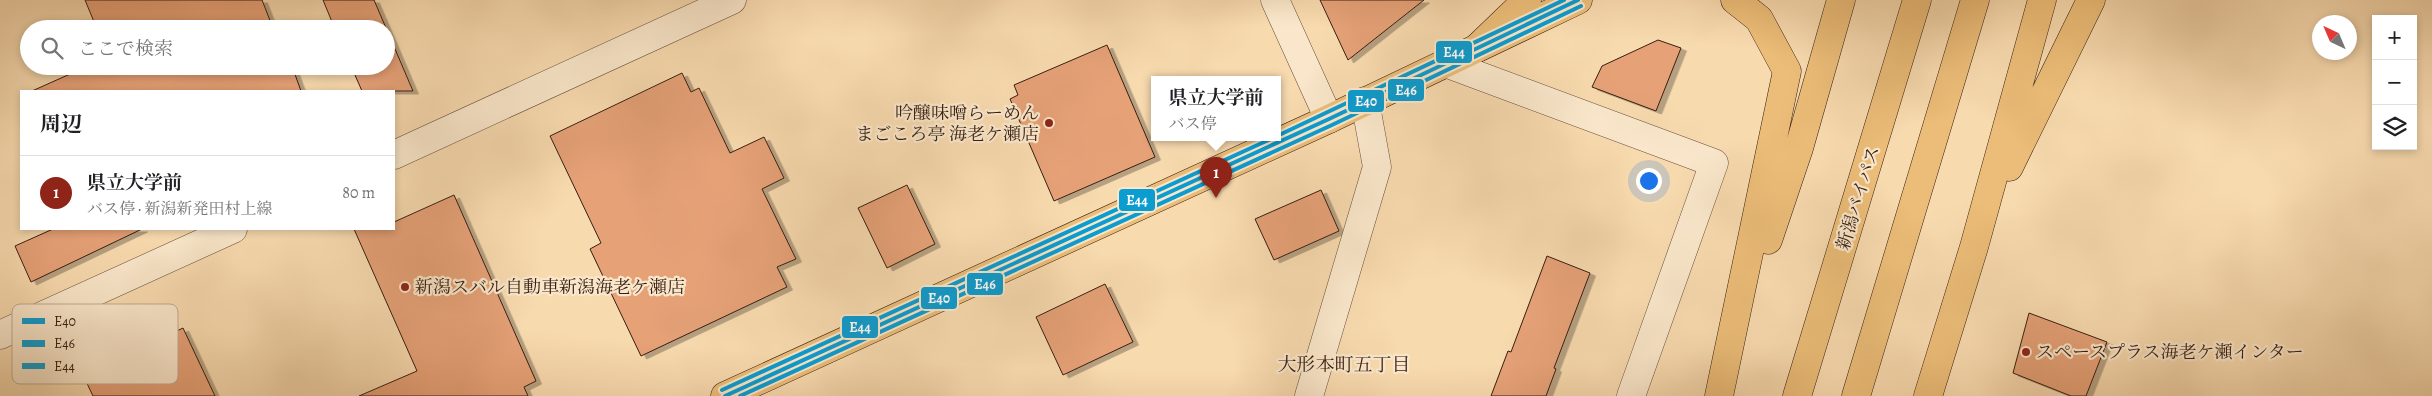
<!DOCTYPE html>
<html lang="ja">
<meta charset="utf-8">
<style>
body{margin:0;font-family:Alegreya,"Noto Serif JP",serif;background:#f6f6f6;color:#202124}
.controls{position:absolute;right:15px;top:15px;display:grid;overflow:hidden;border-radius:0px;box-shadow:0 2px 8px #0003}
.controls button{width:45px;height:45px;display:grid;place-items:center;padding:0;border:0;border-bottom:1px solid #e0e0e0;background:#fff;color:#202124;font:25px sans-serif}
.compass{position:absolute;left:2312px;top:15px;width:45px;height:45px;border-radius:50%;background:#fff;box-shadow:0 2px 8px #0003;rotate:316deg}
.you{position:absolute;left:1648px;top:180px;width:18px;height:18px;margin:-12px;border:4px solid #fff;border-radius:50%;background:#1a73e8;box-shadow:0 0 0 8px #1a73e833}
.badge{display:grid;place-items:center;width:32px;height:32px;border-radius:50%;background:#8f2418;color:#fff;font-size:16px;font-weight:700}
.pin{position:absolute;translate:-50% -41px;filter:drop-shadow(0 1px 2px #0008)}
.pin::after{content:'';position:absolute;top:26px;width:18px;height:15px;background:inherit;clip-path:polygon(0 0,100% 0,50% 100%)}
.popup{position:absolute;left:1151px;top:76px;width:130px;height:65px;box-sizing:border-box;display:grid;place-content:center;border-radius:0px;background:#fff;filter:drop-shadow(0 1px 4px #0005);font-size:16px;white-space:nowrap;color:#757577}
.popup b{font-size:19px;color:#202124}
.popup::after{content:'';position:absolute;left:50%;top:100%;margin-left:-10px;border:10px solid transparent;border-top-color:#fff}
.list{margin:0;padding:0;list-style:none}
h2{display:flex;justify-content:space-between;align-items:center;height:65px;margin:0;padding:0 20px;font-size:21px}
h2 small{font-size:16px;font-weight:400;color:#757577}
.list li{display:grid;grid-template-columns:32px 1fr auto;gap:15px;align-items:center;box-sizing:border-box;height:75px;padding:0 20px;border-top:1px solid #e0e0e0}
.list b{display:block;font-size:19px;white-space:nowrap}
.list p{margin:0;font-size:16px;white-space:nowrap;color:#757577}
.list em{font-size:16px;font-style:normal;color:#757577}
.icon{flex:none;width:28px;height:28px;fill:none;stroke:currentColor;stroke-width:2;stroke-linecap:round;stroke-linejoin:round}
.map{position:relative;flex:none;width:2432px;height:396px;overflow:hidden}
.search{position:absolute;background:#fff;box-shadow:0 2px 8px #0003;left:20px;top:20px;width:375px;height:55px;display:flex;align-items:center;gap:12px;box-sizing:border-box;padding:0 18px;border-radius:28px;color:#757577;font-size:19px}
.panel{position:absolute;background:#fff;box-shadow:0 2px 8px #0003;left:20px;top:90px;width:375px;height:140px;border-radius:0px}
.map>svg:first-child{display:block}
.building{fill:#e6a177;stroke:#361e12;filter:url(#shadow)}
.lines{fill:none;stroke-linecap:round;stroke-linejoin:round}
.minor-casing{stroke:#664d39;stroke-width:29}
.major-casing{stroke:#361e12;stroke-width:29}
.highway-casing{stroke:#361e12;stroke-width:29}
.minor{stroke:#fae7cb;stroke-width:28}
.major{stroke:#ecbd78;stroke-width:28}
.highway{stroke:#ecbd78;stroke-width:28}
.bus-1-casing{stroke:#fae7cb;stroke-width:8}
.bus-2-casing{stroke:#fae7cb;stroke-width:8}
.bus-3-casing{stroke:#fae7cb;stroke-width:8}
.bus-1{stroke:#0b9cd0;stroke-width:4}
.bus-2{stroke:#0b9cd0;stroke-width:4}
.bus-3{stroke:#0b9cd0;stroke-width:4}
.poi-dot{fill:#8f2418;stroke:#fae7cb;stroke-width:2}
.labels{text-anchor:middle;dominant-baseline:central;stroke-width:4.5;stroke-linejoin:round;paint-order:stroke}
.poi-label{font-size:18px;fill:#361e12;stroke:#fae7cb;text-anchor:start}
.street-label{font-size:18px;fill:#361e12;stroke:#fae7cb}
.neighbourhood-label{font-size:19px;fill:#361e12;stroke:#fae7cb}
.key{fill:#fae7cb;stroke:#bfab94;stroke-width:1}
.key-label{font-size:14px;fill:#361e12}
.line-badge{stroke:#fae7cb;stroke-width:2}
.badge-label{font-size:14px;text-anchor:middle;font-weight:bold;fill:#fff}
</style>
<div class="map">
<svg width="2432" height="396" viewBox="0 0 2432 396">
<defs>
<filter id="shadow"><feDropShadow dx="5.5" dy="3" stdDeviation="0" flood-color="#0004"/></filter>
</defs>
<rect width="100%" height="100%" fill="#f8daaf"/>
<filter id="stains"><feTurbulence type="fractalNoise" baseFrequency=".004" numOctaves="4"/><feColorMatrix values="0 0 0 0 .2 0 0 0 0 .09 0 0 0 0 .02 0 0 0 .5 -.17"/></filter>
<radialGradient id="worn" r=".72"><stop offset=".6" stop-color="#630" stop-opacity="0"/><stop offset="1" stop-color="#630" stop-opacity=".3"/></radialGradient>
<path class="building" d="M85 0H262L271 23 274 21 277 29H97Z
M323 0H374L413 91H362L351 66H386V29H335Z
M1320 0H1424L1348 60Z
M1658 40 1681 48 1656 111 1592 87 1602 66Z
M1107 45 1155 157 1054 201 1010 99 1018 95 1014 85Z
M88 66H292L301 91H32Z
M682 73 691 92 699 88 730 153 764 137 784 178 762 189 796 259 777 267 787 287 641 356 590 249 601 243 550 136Z
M907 185 935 244 887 268 858 208Z
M1321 190 1339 231 1274 260 1255 219Z
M454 195 536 381 524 387 528 396H359L417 371 354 229H394V222Z
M53 229H142L31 282 15 246Z
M1547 256 1590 273 1554 368 1556 369 1546 396H1491L1508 351 1511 352Z
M1105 284 1133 342 1063 375 1036 317Z
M2029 313 2107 342 2086 396H2071L2013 373Z
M183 328 215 396H93L83 375Z"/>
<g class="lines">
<g class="minor-casing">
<path id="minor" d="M1275 0 1329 119
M1445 63 1714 163 1631 396
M394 155 732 0
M0 335 233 229
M1309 396 1377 167 1365 101"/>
</g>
<g class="major-casing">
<path id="major" d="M725 396 1329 119 1578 0"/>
</g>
<g class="highway-casing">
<path id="highway" d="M1477 48 1527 0
M2009 167 2091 0
M1768 240 1799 148 1841 0
M1719 396 1787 71 1759 19 1735 0
M1797 396 1917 0
M1856 396 1975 0
M1928 396 1974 247 2042 0"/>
</g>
<use href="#minor" class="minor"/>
<use href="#major" class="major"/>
<use href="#highway" class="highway"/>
<g class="bus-1-casing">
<path id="bus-1" d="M725 396 1329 119 1578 0"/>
</g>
<g class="bus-2-casing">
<path id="bus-2" d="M740 396 1332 125 1581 6"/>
</g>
<g class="bus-3-casing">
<path id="bus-3" d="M1277 136 1564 0
M722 390 1275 137"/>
</g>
<use href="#bus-1" class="bus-1"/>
<use href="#bus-2" class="bus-2"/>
<use href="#bus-3" class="bus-3"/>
</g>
<g class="poi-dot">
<circle cx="1049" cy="123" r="5"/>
<circle cx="405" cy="287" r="5"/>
<circle cx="2026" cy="352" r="5"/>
</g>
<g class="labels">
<g class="poi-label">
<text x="1039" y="113" text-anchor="end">吟醸味噌らーめん<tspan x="1039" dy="21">まごころ亭 海老ケ瀬店</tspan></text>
<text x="415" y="287">新潟スバル自動車新潟海老ケ瀬店</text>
<text x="2036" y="352">スペースプラス海老ケ瀬インター</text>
</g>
<g class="street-label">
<text transform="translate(1858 198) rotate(-73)">新潟バイパス</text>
</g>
<g class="neighbourhood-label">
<text x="1344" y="365">大形本町五丁目</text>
</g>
</g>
<rect x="12" y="304" width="166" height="80" rx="8" class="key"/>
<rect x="22" y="318" width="23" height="6" fill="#0b9cd0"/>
<rect x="22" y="340" width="23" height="7" fill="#0b9cd0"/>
<rect x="22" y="363" width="23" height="6" fill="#0b9cd0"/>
<g class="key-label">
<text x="54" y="326">E40</text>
<text x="54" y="348">E46</text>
<text x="54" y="371">E44</text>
</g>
<g class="line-badge">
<rect x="1435" y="40" width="38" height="24" rx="5" fill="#0b9cd0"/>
<rect x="1387" y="78" width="38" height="24" rx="5" fill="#0b9cd0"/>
<rect x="1347" y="89" width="38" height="24" rx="5" fill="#0b9cd0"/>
<rect x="1118" y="188" width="38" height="24" rx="5" fill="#0b9cd0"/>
<rect x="966" y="272" width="38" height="24" rx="5" fill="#0b9cd0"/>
<rect x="920" y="286" width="38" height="24" rx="5" fill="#0b9cd0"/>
<rect x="841" y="315" width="38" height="24" rx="5" fill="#0b9cd0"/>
</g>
<g class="badge-label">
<text x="1454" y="57">E44</text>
<text x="1406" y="95">E46</text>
<text x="1366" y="106">E40</text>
<text x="1137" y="205">E44</text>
<text x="985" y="289">E46</text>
<text x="939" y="303">E40</text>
<text x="860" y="332">E44</text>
</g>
<rect width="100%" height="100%" filter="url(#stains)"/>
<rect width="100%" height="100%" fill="url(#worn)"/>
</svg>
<div class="controls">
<button>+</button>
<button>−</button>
<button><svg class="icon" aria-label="layers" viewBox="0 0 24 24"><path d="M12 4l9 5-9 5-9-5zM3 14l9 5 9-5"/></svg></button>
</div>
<svg class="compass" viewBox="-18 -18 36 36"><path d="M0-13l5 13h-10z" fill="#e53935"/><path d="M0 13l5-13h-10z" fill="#757577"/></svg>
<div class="you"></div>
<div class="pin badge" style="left:1216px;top:198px">1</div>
<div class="popup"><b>県立大学前</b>バス停</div>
<div class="search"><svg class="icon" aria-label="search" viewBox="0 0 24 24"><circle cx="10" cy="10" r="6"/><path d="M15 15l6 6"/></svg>ここで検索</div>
<section class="panel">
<h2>周辺<small></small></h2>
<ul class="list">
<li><span class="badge">1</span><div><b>県立大学前</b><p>バス停 · 新潟新発田村上線</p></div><em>80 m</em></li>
</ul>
</section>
</div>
